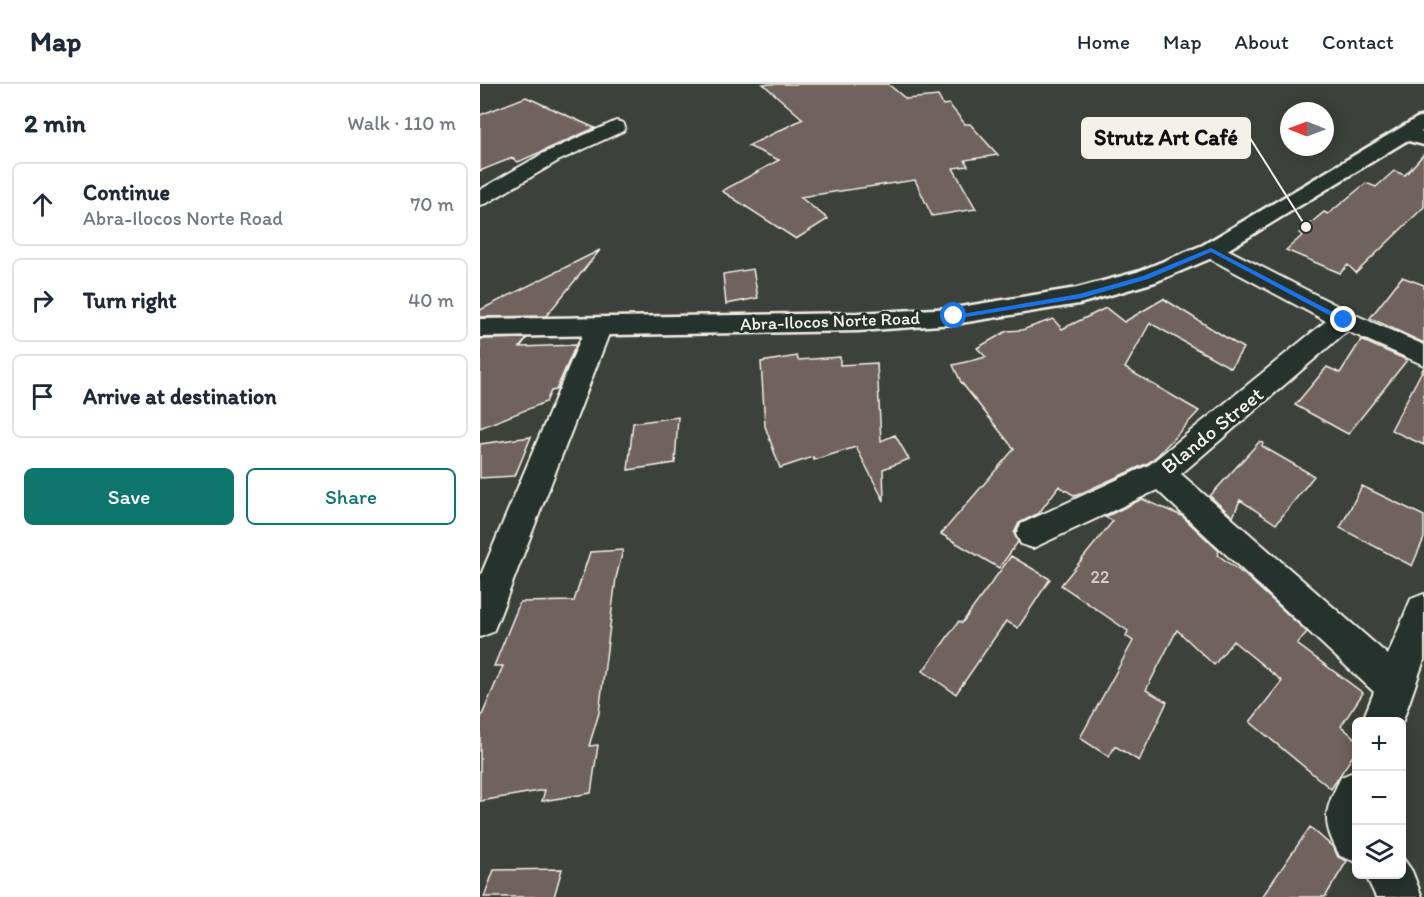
<!DOCTYPE html>
<meta charset="utf-8">
<style>
body{margin:0;font-family:Itim,sans-serif;background:#f2f2f3;color:#1f2937}
.controls{position:absolute;right:18px;bottom:18px;display:grid;overflow:hidden;border-radius:9px;box-shadow:0 3px 15px #0003}
.controls button{width:54px;height:54px;display:grid;place-items:center;padding:0;border:0;border-bottom:2px solid #e0e1e3;background:#fff;color:#1f2937;font:30px sans-serif}
.compass{position:absolute;left:800px;top:18px;width:54px;height:54px;border-radius:50%;background:#fff;box-shadow:0 3px 15px #0003;rotate:271deg}
.stop{position:absolute;width:18px;height:18px;margin:-14px;border:4px solid #1a73e8;border-radius:50%;background:#fff}
.stop.end{background:#1a73e8;border-color:#fff;box-shadow:0 2px 6px #0008}
.list{margin:0;padding:0;list-style:none}
h2{display:flex;justify-content:space-between;align-items:center;height:78px;margin:0;padding:0 24px;font-size:26px}
h2 small{font-size:20px;font-weight:400;color:#747a83}
.list li{display:grid;grid-template-columns:39px 1fr auto;gap:18px;align-items:center;box-sizing:border-box;height:84px;margin:0 12px 12px;padding:0 12px;border:2px solid #e0e1e3;border-radius:9px}
.list b{display:block;font-size:22px;white-space:nowrap}
.list p{margin:0;font-size:20px;white-space:nowrap;color:#747a83}
.list em{font-size:20px;font-style:normal;color:#747a83}
.actions{display:flex;gap:12px;padding:18px 24px}
.actions a{flex:1;padding:14px 0;border:2px solid #0f766e;border-radius:9px;text-align:center;font-size:21px;color:#0f766e}
.actions .main{background:#0f766e;color:#fff}
.icon{flex:none;width:33px;height:33px;fill:none;stroke:currentColor;stroke-width:2;stroke-linecap:round;stroke-linejoin:round}
.map{position:relative;flex:none;width:944px;height:813px;overflow:hidden}
header{display:flex;align-items:center;gap:36px;box-sizing:border-box;height:84px;padding:0 30px;background:#fff;border-bottom:2px solid #e0e1e3}
header strong{font-size:28px}
nav{display:flex;gap:33px;margin-inline-start:auto;font-size:21px}
main{display:flex}
aside{flex:1;background:#fff}
.map>svg:first-child{display:block}
.building{fill:#70645d;stroke:#f4f1e8;stroke-width:1.5}
.lines{fill:none;stroke-linecap:round;stroke-linejoin:round}
.minor-casing{stroke:#f4f1e8;stroke-width:4}
.tertiary-casing{stroke:#f4f1e8;stroke-width:5}
.primary-casing{stroke:#f4f1e8;stroke-width:5}
.minor{fill:#26332d;fill-rule:evenodd}
.tertiary{fill:#26332d;fill-rule:evenodd}
.primary{fill:#26332d;fill-rule:evenodd}
.route{fill:#1a73e8}
.labels{text-anchor:middle;dominant-baseline:central;stroke-width:6;stroke-linejoin:round;paint-order:stroke}
.far-street-label{font-size:18px;fill:#f4f1e8;stroke:#26332d}
.number-label{font-size:18px;fill:#d3cec5}
.street-label{font-size:21px;fill:#f4f1e8;stroke:#26332d}
.leader{fill:none;stroke:#f4f1e8;stroke-width:2}
.callout-dot{fill:#f4f1e8;stroke:#26332d;stroke-width:2}
.callout{fill:#f4f1e8;stroke:#f4f1e8;stroke-width:2}
.callout-label{font-size:22px;text-anchor:middle;font-weight:bold;fill:#111}
</style>
<header>
<strong>Map</strong>
<nav><a>Home</a><a>Map</a><a>About</a><a>Contact</a></nav>
</header>
<main>
<aside>
<h2>2 min<small>Walk · 110 m</small></h2>
<ul class="list">
<li><svg class="icon" aria-label="ahead" viewBox="0 0 24 24"><path d="M12 20V5M6 11l6-6 6 6"/></svg><div><b>Continue</b><p>Abra-Ilocos Norte Road</p></div><em>70 m</em></li>
<li><svg class="icon" aria-label="right" viewBox="0 0 24 24"><path d="M7 20v-9h11M14 6l5 5-5 5"/></svg><div><b>Turn right</b></div><em>40 m</em></li>
<li><svg class="icon" aria-label="arrive" viewBox="0 0 24 24"><path d="M6 21V4h12l-3 4 3 4H6"/></svg><div><b>Arrive at destination</b></div></li>
</ul>
<div class="actions"><a class="main">Save</a><a>Share</a></div>
</aside>
<div class="map">
<svg width="944" height="813" viewBox="0 0 944 813">
<rect width="100%" height="100%" fill="#3c423b"/>
<filter id="ink" filterUnits="userSpaceOnUse"><feTurbulence type="fractalNoise" baseFrequency=".0167" numOctaves="2"/><feDisplacementMap in="SourceGraphic" scale="12" xChannelSelector="R" yChannelSelector="G"/><feConvolveMatrix kernelMatrix="1 2 1 2 8 2 1 2 1" color-interpolation-filters="sRGB"/></filter>
<g filter="url(#ink)">
<path class="building" d="M283 0H408L426 15 458 12 463 21 469 20 485 40H490L518 71 485 76 488 82 473 84 496 125 452 132 435 96 320 113 348 135 316 155 242 107 299 76 268 62 323 35Z
M46 13 115 44 38 78 32 74 0 87V31Z
M944 70V123L876 189 868 181 860 189 806 166 823 151 819 149 844 128 848 130 886 99 896 103 914 87 925 91Z
M120 166 66 232 0 233V226Z
M273 185 278 214 246 220 243 190Z
M922 193 944 201V259L890 234Z
M685 214 684 215 763 264 751 284 670 239 645 284 719 327 678 371 668 379 595 412 579 402 559 429 539 439 534 449 538 458 519 484 461 450 534 365 481 298 473 281 506 273 497 264 527 247 542 246 573 235 582 245 626 224 644 238Z
M47 254 40 263 96 261 76 306 71 307 66 318 0 344V255Z
M881 256 927 276 868 350 815 321 847 283 860 289Z
M317 272 318 276 360 273V281L397 279 401 357 415 351 429 375 403 385 404 417 376 363 334 376 333 373 300 384 285 342 281 278Z
M944 283V361L911 346Z
M198 333 195 379 148 386 153 339Z
M51 353 35 392 0 394V360Z
M780 357 783 359 782 362 834 392 796 440 760 416 753 433 730 412Z
M882 402 944 432V454L932 482 860 444Z
M662 415 702 432 739 467 738 471 765 491 827 548 817 560 883 609 861 642 876 655V667L851 705 770 638 802 597 753 557 734 581 697 546 666 606 687 618 659 677 635 662 629 673 600 654 653 557 646 552 648 547 581 501 633 437 625 433Z
M143 466 136 494 119 629 109 662 118 661 111 709 62 717 65 706 0 717V636L23 582H14L40 518 94 517 110 468Z
M531 472 570 495 538 544 526 537 476 610 443 587 479 537 482 539Z
M830 743 854 764 858 773 867 777 845 813H782Z
M82 785 74 813H4L14 786Z"/>
<g class="lines">
<g class="minor-casing">
<path id="minor" d="M136 37 143 39 145 43 143 47 78 77 7 119 0 121V106L64 69Z
M731 159 739 161 873 230 944 261V281L867 247 701 390 908 571 931 515 944 510V576L922 639 882 638 894 608 677 406 553 464 541 460 536 450 541 440 669 381 846 237 723 171 720 166 723 161Z
M119 234 128 236 132 242 18 536 13 548 0 553V493L106 242 110 236Z
M876 687V778L860 772C841 737 844 728 861 693Z
M922 773 932 787 942 813H896L885 790H922Z"/>
</g>
<g class="tertiary-casing">
<path id="tertiary" d="M924 44 944 49V61L917 54 914 50 917 46Z"/>
</g>
<g class="primary-casing">
<path id="primary" d="M944 32V46L739 171 675 198 599 220 474 240 378 247 0 253V235L378 229 474 224 597 204 657 188 723 161 937 34Z"/>
</g>
<use href="#minor" class="minor"/>
<use href="#tertiary" class="tertiary"/>
<use href="#primary" class="primary"/>
</g>
</g>
<path class="route" d="M731 164 868 236 862 238 731 168 668 195 602 214 474 235 470 232 599 210 663 192Z"/>
<g class="labels">
<g class="far-street-label">
<text transform="translate(350 237) rotate(-2)">Abra-Ilocos Norte Road</text>
</g>
<g class="number-label">
<text x="620" y="493">22</text>
</g>
<g class="street-label">
<text transform="translate(732 346) rotate(-39)">Blando Street</text>
</g>
</g>
<path class="leader" d="M826 143L770 54"/>
<circle class="callout-dot" cx="826" cy="143" r="6"/>
<rect class="callout" x="602" y="34" width="168" height="40" rx="6"/>
<g class="callout-label">
<text x="686" y="61">Strutz Art Café</text>
</g>
</svg>
<div class="controls">
<button>+</button>
<button>−</button>
<button><svg class="icon" aria-label="layers" viewBox="0 0 24 24"><path d="M12 4l9 5-9 5-9-5zM3 14l9 5 9-5"/></svg></button>
</div>
<svg class="compass" viewBox="-18 -18 36 36"><path d="M0-13l5 13h-10z" fill="#e53935"/><path d="M0 13l5-13h-10z" fill="#747a83"/></svg>
<div class="stop" style="left:474px;top:232px"></div>
<div class="stop end" style="left:864px;top:236px"></div>
</div>
</main>
